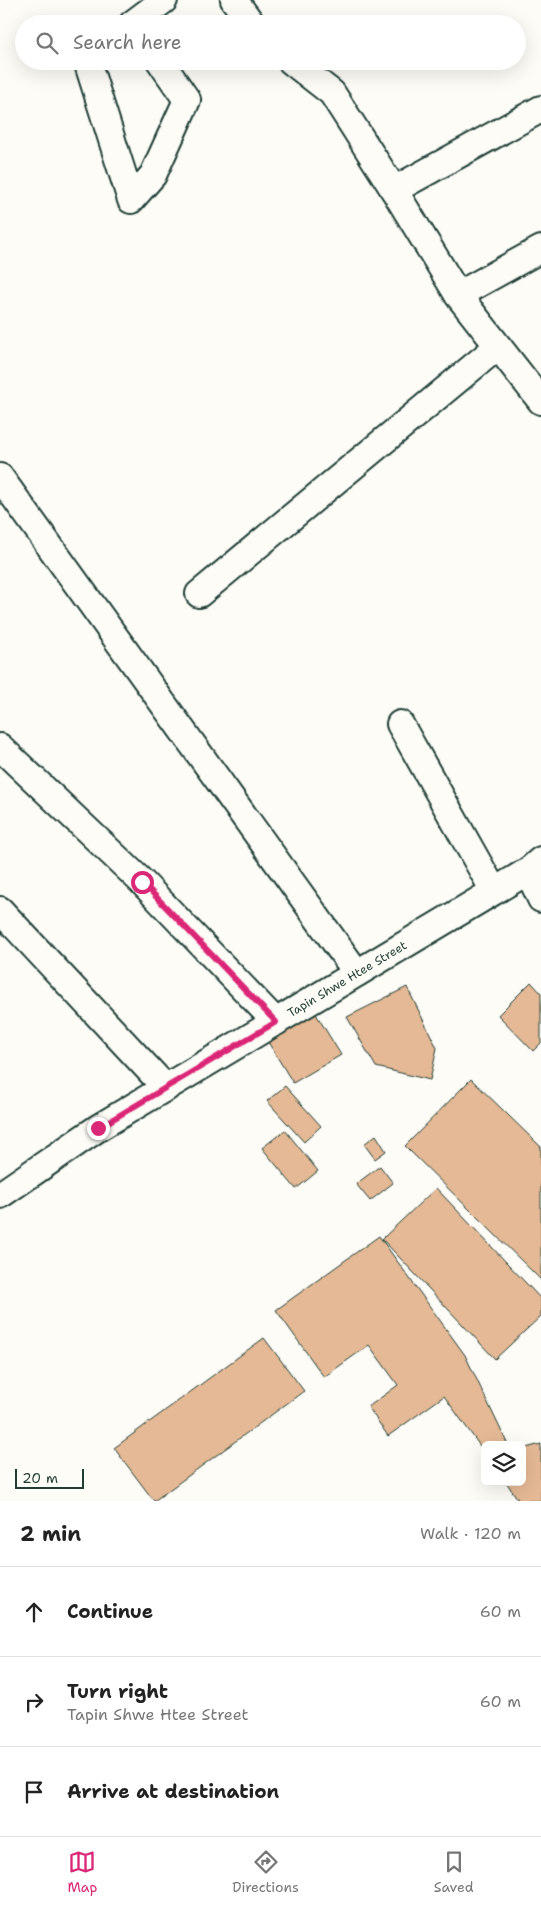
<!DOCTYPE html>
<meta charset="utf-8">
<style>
body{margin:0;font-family:"Shantell Sans",sans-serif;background:#f6f6f6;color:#222}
.controls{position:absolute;right:15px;bottom:15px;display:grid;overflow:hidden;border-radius:8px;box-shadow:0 5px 20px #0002}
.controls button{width:45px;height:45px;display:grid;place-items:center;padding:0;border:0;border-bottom:1px solid #e0e0e0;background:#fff;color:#222;font:25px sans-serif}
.scale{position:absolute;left:15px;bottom:12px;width:69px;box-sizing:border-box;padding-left:5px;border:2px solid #1f3d34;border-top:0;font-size:14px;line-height:18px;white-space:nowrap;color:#1f3d34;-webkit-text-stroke:4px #fdfcf7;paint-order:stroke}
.stop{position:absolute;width:15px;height:15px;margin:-11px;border:4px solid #db2777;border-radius:50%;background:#fff}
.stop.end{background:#db2777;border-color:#fff;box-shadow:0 1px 5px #0008}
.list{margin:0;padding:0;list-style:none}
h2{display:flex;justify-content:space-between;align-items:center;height:65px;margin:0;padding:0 20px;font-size:21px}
h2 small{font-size:16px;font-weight:400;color:#767676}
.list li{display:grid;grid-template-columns:32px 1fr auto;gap:15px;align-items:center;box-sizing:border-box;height:90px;padding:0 20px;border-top:1px solid #e0e0e0}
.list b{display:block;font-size:19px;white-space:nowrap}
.list p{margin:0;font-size:16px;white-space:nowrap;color:#767676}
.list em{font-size:16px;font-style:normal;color:#767676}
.icon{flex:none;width:28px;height:28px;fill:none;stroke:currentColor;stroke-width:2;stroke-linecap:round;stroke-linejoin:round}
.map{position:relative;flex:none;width:541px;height:1501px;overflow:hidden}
.search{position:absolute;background:#fff;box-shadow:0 5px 20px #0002;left:15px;right:15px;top:15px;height:55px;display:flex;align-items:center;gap:12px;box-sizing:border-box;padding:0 18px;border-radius:28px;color:#767676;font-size:19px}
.sheet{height:335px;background:#fff}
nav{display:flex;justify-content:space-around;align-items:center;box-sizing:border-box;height:70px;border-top:1px solid #e0e0e0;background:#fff;font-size:14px;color:#767676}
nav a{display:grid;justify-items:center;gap:2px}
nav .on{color:#db2777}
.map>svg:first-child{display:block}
.building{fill:#e5b995;stroke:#1f3d34}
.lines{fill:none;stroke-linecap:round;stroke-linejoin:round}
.minor-casing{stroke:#1f3d34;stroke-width:30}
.minor{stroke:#fdfcf7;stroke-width:26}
.route{stroke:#db2777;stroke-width:6}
.labels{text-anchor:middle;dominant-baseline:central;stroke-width:4;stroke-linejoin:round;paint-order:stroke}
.street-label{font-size:12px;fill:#1f3d34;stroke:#fdfcf7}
</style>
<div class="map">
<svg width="541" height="1501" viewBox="0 0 541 1501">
<rect width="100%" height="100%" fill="#fdfcf7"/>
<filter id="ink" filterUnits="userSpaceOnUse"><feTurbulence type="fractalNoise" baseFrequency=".02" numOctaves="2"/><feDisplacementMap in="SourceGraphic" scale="10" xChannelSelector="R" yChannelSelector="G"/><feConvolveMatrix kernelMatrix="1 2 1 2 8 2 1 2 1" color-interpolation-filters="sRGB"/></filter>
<g filter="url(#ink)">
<path class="building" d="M531 982 541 993V1043L533 1051 498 1015Z
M407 987 437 1048 430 1080 376 1067 347 1017Z
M316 1014 341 1055 293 1083 268 1042Z
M471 1079 541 1147V1280L405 1146Z
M285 1086 321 1126 304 1142 267 1101Z
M285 1130 318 1171 296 1189 262 1148Z
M376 1135 386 1151 375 1159 364 1144Z
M380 1166 393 1183 370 1201 356 1184Z
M436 1188 541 1299V1316L495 1359 382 1239Z
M379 1236 465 1355 508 1445H485V1453L444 1396 388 1436 368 1407 398 1385 369 1345 324 1377 276 1310Z
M264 1338 304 1391 154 1501 114 1448Z
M541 1444V1501H519L506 1482H522V1449Z"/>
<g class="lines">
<g class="minor-casing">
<g id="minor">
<path d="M234 0 252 24"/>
<path d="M132 24 164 0"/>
<path d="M87 61 131 200 153 175 187 100 160 61"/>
<path d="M291 61 332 93 394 190 458 295 541 401"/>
<path d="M394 190 541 109"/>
<path d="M458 295 541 249"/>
<path d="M0 477 357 973"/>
<path d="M199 594 497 347"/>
<path d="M400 724 494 891"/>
<path d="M0 747 142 882 276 1022"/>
<path d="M528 871 541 899"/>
<path d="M0 910 166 1088"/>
<path id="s1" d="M0 1195 98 1128 528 871 541 860"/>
</g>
</g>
<use href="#minor" class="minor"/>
</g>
</g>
<g class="lines" filter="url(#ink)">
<path class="route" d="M98 1128 276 1022 142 882"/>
</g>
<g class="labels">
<g class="street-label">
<text stroke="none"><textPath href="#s1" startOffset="409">Tapin Shwe Htee Street</textPath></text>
</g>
</g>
</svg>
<div class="controls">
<button><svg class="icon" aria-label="layers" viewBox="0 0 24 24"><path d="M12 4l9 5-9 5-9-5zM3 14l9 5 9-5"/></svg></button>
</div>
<div class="scale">20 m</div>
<div class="stop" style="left:142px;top:882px"></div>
<div class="stop end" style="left:98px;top:1128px"></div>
<div class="search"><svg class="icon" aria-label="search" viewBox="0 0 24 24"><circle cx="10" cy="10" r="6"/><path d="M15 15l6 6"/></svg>Search here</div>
</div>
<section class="sheet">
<h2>2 min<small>Walk · 120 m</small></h2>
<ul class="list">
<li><svg class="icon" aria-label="ahead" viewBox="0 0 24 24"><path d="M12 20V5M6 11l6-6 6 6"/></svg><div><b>Continue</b></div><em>60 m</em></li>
<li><svg class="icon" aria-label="right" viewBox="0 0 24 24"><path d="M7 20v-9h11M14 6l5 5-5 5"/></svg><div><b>Turn right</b><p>Tapin Shwe Htee Street</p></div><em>60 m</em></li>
<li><svg class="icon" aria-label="arrive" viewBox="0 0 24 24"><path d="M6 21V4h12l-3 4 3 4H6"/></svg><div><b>Arrive at destination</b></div></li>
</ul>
</section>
<nav>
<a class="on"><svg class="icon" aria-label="map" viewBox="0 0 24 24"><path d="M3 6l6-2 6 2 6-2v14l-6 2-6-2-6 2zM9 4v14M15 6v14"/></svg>Map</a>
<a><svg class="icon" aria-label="directions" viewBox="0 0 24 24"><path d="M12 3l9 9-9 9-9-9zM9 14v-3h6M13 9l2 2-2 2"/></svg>Directions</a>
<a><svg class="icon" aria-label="saved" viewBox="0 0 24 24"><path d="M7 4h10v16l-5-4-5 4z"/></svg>Saved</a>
</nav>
